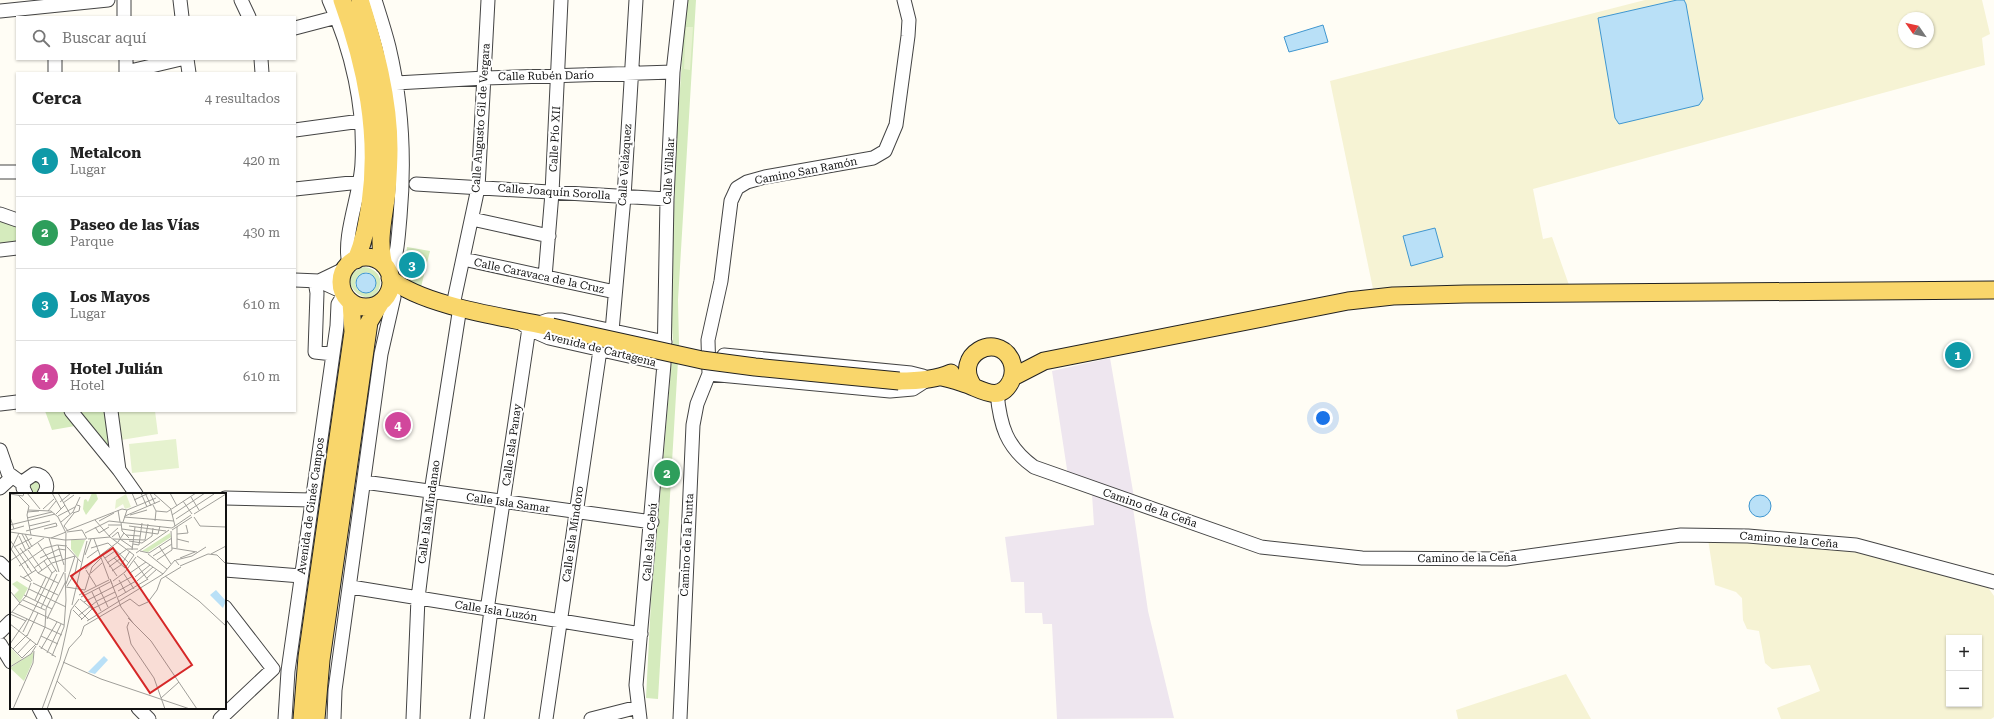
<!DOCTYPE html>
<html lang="es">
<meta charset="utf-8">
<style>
body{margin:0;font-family:"Roboto Serif",serif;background:#f6f6f6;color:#222}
.controls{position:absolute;right:12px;bottom:12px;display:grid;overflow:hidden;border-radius:0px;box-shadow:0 1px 3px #0004}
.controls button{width:36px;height:36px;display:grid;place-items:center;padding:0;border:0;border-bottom:1px solid #e0e0e0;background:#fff;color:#222;font:20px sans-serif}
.compass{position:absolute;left:1898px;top:12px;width:36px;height:36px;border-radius:50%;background:#fff;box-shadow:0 1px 3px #0004;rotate:304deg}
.you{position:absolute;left:1323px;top:418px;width:14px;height:14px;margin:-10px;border:3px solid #fff;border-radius:50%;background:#1a73e8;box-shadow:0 0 0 6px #1a73e833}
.badge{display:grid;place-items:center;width:26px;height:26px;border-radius:50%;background:#0f766e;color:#fff;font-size:13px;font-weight:700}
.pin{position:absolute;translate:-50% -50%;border:2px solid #fff;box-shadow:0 1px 4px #0006}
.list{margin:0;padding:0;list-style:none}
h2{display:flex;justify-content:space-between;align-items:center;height:52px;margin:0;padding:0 16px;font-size:17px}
h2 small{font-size:13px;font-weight:400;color:#767676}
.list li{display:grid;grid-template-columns:26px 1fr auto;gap:12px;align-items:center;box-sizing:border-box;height:72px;padding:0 16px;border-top:1px solid #e0e0e0}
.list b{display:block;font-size:15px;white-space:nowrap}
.list p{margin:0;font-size:13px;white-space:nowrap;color:#767676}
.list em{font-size:13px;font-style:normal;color:#767676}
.icon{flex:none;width:22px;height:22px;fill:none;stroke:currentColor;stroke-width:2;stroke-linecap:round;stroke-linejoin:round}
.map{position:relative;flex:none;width:1994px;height:719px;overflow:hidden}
.search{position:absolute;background:#fff;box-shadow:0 1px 3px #0004;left:16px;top:16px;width:280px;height:44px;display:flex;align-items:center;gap:10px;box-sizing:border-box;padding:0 14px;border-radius:0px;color:#767676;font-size:15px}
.panel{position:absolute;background:#fff;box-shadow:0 1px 3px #0004;left:16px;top:72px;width:280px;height:340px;border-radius:0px}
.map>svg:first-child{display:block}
.industrial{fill:#eee6ef}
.farmland{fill:#f6f3d4;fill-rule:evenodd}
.green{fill:#d5ebbd;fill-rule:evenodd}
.pitch{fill:#e6f2cf}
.water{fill:#b9e0f7;stroke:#3f96cf}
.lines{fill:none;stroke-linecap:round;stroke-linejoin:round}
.minor-casing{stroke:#444;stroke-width:15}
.major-casing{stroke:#222;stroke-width:19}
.minor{stroke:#fff;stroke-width:13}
.major{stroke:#f9d66b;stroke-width:17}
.major-bridge-casing{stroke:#222;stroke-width:19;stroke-linecap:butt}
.major-bridge{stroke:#f9d66b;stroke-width:17}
.labels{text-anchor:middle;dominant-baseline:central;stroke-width:4;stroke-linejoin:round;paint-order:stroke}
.street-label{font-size:11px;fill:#111;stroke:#fff}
.inset-road{fill:none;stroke:#a09f9a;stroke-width:1}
.view{fill:#d62828;fill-opacity:0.15;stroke:#d62828;stroke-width:2}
.inset-edge{fill:none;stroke:#111;stroke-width:2}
</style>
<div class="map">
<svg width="1994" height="719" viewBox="0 0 1994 719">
<rect width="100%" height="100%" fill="#fffdf5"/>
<path class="industrial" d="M1110 358 1134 497 1068 476 1052 371Z
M1092 494 1133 508 1148 611 1174 718 1057 719 1052 624H1043L1042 613H1025L1024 582H1011L1005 537 1094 525Z"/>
<path class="farmland" d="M1645 0H1677L1598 18 1615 118 1619 124 1703 99 1686 4 1684 0H1982L1990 34 1982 38 1985 65 1533 189 1543 239 1552 237 1569 285 1373 289 1330 81ZM1904 18H1928V42H1904Z
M1708 539 1845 547 1987 586 1994 596V717L1991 719H1781L1777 708 1820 691 1810 665 1772 669 1765 663 1759 631 1747 629 1743 620 1742 598 1736 592 1715 585ZM1949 638H1979V704H1949Z
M1566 674 1591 719H1458L1456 710Z"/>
<path class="green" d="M686 0H696L678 300 679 344 658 699 646 698 651 601 673 346 671 303 676 148Z
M0 221 17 226V249L0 251Z
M407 247 430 251 421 287 406 279 404 276Z
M364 267C374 268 382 275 380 285 374 317 327 278 364 267ZM366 272C374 274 377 280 375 288L358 290 355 284 357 278Z
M45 411H64L75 426 52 430Z
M80 411H106L109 444H106Z
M42 478 41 494H29L25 484Z"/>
<path class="pitch" d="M686 27H693L690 70 684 69Z
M117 411H155L158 434 121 440Z
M176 439 179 468 132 473 129 444Z"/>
<path class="water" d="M1677 0H1684L1686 4 1703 99 1699 105 1619 124 1615 118 1598 18Z
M1323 25 1328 42 1289 52 1284 37Z
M1435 228 1443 257 1411 266 1403 236Z
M356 283a10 10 0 1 1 20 0a10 10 0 1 1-20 0Z
M1749 506a11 11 0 1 1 22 0a11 11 0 1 1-22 0Z"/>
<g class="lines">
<g class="minor-casing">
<path id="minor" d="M124 0V17
M180 0 182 17
M241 0 249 17
M329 0C352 50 365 108 362 163 361 193 342 236 349 264
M375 0C380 16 385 31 389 47 402 102 405 161 400 217 398 237 398 256 389 274
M0 11 108 0
M295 28 337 17
M55 59V73
M126 59V73
M187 59 189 73
M261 59 262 73
M126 72 181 59
M396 83 485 78 673 72
M295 130 361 121
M0 172H17
M416 184 667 199
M295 189 360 182
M0 214 17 220
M472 219 549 236
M0 250 17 248
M463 259 615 292
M545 277 552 193 561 0
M295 280 319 281 343 292
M315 281 317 293 315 352 333 354
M319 281 346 268
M453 305 478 188 488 0
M542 322 548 320H562L665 342
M522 324 531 330 549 338 664 364
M612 331 624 197 636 0
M724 355 911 373 923 376
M709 374 890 391 913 389 927 380
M997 393C1000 425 1006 447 1034 467L1261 547 1362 558 1506 559 1681 535 1748 536 1856 545 1994 582
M0 404 17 402
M71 411 119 470 136 494
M111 411 119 470
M0 450 8 473 23 484
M364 482 652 522
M0 488 12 477
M26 494 23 488 24 481 34 474C45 475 50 485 44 494
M225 498 312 500
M0 563 11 574
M225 570 301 576
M351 587 641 634
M225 607 273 669
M487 610 529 328
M0 632 11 621
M0 644 11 662
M39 708 45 719
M138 708 149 719
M220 719 273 669
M285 719 288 671 337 326 338 304 344 294
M334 719 335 690 381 354 394 297
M413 719 418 598 431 492 460 307
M477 719 491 610
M546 719 600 350
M591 719 638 707
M640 719 636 685 664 364 667 199 673 72 681 0
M680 719 693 425 697 404 709 374 708 340 721 281 731 201 737 188 747 182 765 177 873 158 885 151 896 125 908 36 909 20 904 0"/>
</g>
<g class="major-casing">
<path id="major" d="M342 0C366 66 380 134 370 204 367 223 364 241 356 260
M360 0C375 48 389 98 389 149 389 163 388 178 387 192 384 217 377 240 384 265
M341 282a25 25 0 1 1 50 0a25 25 0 1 1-50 0Z
M390 278C421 306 509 318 552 327
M942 377C950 379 958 381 966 384 981 389 1000 404 1011 381 1014 374 1014 367 1011 360 997 331 952 355 973 386
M1013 377 1044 361 1348 301 1393 296 1465 294 1994 290
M899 381C916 381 935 380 951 373
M302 719 307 657 353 332 351 302
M316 719 321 660 369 322 381 302"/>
</g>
<use href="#minor" class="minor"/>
<use href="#major" class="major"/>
<g class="major-bridge-casing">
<path id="major-bridge" d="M552 327 702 360 755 367 899 381"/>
</g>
<use href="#major-bridge" class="major-bridge"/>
</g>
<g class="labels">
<g class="street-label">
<text transform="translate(546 76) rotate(-1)">Calle Rubén Darío</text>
<text transform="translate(481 118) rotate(-86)">Calle Augusto Gil de Vergara</text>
<text transform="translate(555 139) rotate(-87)">Calle Pío XII</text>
<text transform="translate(625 165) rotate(-86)">Calle Velázquez</text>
<text transform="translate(669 171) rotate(-87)">Calle Villalar</text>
<text transform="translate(806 171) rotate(-11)">Camino San Ramón</text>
<text transform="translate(554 192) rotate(4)">Calle Joaquín Sorolla</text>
<text transform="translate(539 276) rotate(12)">Calle Caravaca de la Cruz</text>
<text transform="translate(600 349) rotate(14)">Avenida de Cartagena</text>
<text transform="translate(512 445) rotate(-82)">Calle Isla Panay</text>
<text transform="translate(508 503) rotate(8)">Calle Isla Samar</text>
<text transform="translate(311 506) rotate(-82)">Avenida de Ginés Campos</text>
<text transform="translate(1150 508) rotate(19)">Camino de la Ceña</text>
<text transform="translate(429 512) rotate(-82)">Calle Isla Mindanao</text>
<text transform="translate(573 534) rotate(-82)">Calle Isla Mindoro</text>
<text transform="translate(1789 540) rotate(5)">Camino de la Ceña</text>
<text transform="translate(650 542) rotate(-85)">Calle Isla Cebú</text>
<text transform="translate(687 545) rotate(-87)">Camino de la Punta</text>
<text transform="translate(1467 558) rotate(-1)">Camino de la Ceña</text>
<text transform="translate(496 611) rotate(9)">Calle Isla Luzón</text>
</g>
</g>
<g transform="translate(10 493)">
<rect width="216" height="216" fill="#fffdf5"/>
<path d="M82 0H86L88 6 76 22 73 16 74 7 76 6 78 9ZM160 40 161 44 138 59 132 58ZM61 47H75L68 65 61 56ZM7 88 18 95 10 109 4 102 9 97 2 91ZM24 159 22 170 14 188 0 175Z" fill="#d5ebbd"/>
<path d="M116 1 121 14 115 16 113 11 105 16 106 7ZM0 154 13 167 0 173Z" fill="#e6f2cf"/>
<path d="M206 97 216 108 213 115 200 102ZM94 163 98 167 85 181 78 179Z" fill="#b9e0f7"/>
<path class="inset-road" d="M17 0 30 16M42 0 51 16M48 0 60 21M122 0 127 12M131 0 137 14M140 0 145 11M143 0 161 16M160 0 167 13M0 1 13 3 14 0M8 2 19 13 17 22 21 42M136 2 141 13M181 4 189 17M124 7 139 0M173 8 182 21M50 9 61 0M53 10 64 2M143 12 146 18 145 28M33 16 44 6M18 17 41 18 48 24 56 40 55 79M108 17 110 29M161 17 165 33M38 18 46 8M146 18 157 19 186 0M17 19 29 18M63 20 69 18 70 13 67 12M46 21 55 12M184 21 216 1M120 22 137 17M162 22 195 0M48 23 65 14M115 23 150 8M0 24 4 36M114 24 164 28M184 24 190 33 216 34M17 25 42 19M166 26 204 1M85 27 100 44M89 28 104 20M51 29 63 19 70 4M111 29 112 38 119 45M113 29 117 17 146 5M0 32 45 21M98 32H111M19 33 40 28M119 33 156 38M85 34 89 40 99 34M167 34V55M34 36 47 33M112 36 148 41 150 33M0 37 14 33M162 37 182 24M16 38 46 30 47 33M56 38 112 16 117 17M58 38 54 33 64 20M0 39 55 47 76 46M57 39 72 37 77 46M75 40 99 28 162 35 181 22M12 41 20 56M15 41 22 54M167 41 178 40 176 32M116 42 130 43M9 43 16 58M99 43 108 35M102 44 108 39 110 45M39 45 49 79M41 45 56 39M78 46 100 44 124 62M84 46 99 86M103 46 135 47 138 31M110 46 123 55M167 46 179 49M0 47 17 72M119 48 132 50 142 43 143 35M28 50 47 79M98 50 119 70M123 51 129 52 132 30M48 52 54 72M149 53 161 71M4 54 22 45M57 54 71 69M10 55 28 80 48 90M81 55 98 50M162 55 187 59M1 56 22 88M18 57 32 77M122 57 125 34M130 58 139 60 162 45M0 59 9 40M126 60 159 37M92 61 108 49 114 40M138 61 157 76M201 61 216 53M75 62 81 46M127 63 153 81 165 67 169 72M143 63 162 51M30 65 49 56 56 57M77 65 88 57M95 65 105 58M104 65 115 75M170 65 185 59M38 66 51 62M147 67 162 57 161 38M166 67 182 63 196 54M0 68 34 45M34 68 42 80M124 68 138 87M97 70 117 56H128M9 73 35 55 47 52 57 53M170 73 198 61 207 62 216 71M99 74 111 65M18 75 17 72 22 80M24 75 38 65M115 75 124 62M75 76 92 61 107 83M76 77 86 93M102 78 111 72 120 58M28 80 42 70 65 63 56 91M55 80 56 107M65 80 68 66M81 80 92 70M120 80 136 69M114 81 124 96M10 83 21 89M155 83 189 108 216 133M125 84 140 72M13 85 26 77M137 85 147 76M109 87 116 100M103 88 115 79 126 64M127 88 143 74M23 90 48 102M102 91 100 86 111 114 123 130M57 93 65 80M56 94 75 97M103 94 123 83M89 95 98 114M19 96 56 114M75 97 82 74 91 65M0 98 10 110M108 98 126 88M82 99 91 118M14 102 42 116M69 102 99 87M71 104 100 89M108 104 138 86M70 106 87 120M13 107 35 117M25 107 36 84M87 108 105 99M74 109 103 94M9 111 54 132M62 112 77 48M65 113 79 127M31 115 47 81M63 117 72 126M2 119 52 142M0 121 16 103 21 90M0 121 16 128M68 123 87 108M118 125 141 148 187 216M37 126 56 88M71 127 82 116 106 104M77 128 153 81M119 129 117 134 121 151 144 185 155 216M0 131 27 152M13 139 42 80 46 77M17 143 28 120M31 143 48 151M0 151 17 126M27 152 35 134 36 116 54 79M0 153 12 165M29 153 46 164M3 156 17 142M31 156 47 129M37 160 51 131M7 161 21 146M42 163 54 134 56 107M12 165 26 151M53 169 91 186 180 216M0 174 21 161 26 153M47 188 66 206M151 205 169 189M3 216 23 170 24 158M32 216 50 167 61 117 69 106M37 216 59 155 71 142 74 133 120 106 129 113 138 109 147 97 151 86 171 74"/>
<path class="view" d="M103 55 182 172 140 200 61 83Z"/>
<rect width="216" height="216" class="inset-edge"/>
</g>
</svg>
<div class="controls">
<button>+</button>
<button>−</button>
</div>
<svg class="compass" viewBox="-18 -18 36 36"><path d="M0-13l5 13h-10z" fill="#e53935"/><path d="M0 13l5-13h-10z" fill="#767676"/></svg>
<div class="you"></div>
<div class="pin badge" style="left:1958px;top:355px;background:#0f9aa8">1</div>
<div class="pin badge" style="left:667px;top:473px;background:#2e9e5b">2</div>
<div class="pin badge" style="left:412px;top:265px;background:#0f9aa8">3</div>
<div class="pin badge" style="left:398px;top:425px;background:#d1479c">4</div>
<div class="search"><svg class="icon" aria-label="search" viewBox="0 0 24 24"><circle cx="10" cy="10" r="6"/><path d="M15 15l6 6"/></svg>Buscar aquí</div>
<section class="panel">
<h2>Cerca<small>4 resultados</small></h2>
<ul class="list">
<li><span class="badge" style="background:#0f9aa8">1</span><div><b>Metalcon</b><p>Lugar</p></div><em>420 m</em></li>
<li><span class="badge" style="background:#2e9e5b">2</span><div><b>Paseo de las Vías</b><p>Parque</p></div><em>430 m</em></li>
<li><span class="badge" style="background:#0f9aa8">3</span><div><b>Los Mayos</b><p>Lugar</p></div><em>610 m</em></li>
<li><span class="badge" style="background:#d1479c">4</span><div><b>Hotel Julián</b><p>Hotel</p></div><em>610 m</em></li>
</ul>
</section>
</div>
